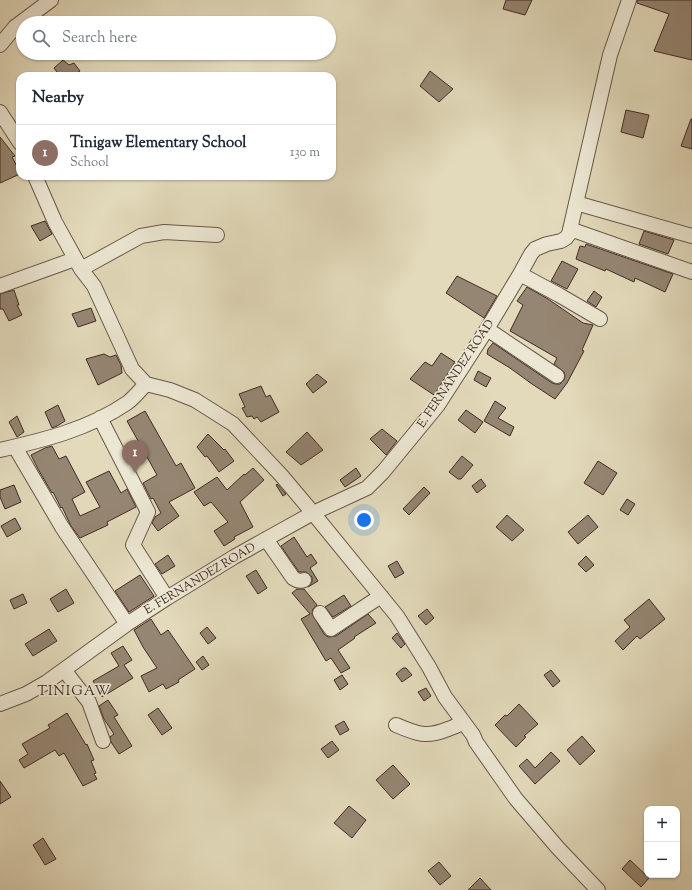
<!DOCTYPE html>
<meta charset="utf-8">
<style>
body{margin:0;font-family:"Sorts Mill Goudy",serif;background:#f6f6f7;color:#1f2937}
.controls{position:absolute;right:12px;bottom:12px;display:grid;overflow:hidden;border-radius:8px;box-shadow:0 1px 3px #0004}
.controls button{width:36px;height:36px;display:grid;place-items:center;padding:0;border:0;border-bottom:1px solid #e0e1e3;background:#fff;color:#1f2937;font:20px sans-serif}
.you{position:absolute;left:364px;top:520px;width:14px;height:14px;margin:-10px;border:3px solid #fff;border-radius:50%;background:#1a73e8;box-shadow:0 0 0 6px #1a73e833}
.badge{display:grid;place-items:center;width:26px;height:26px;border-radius:50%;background:#8f2418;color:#fff;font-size:13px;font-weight:700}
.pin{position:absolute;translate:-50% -33px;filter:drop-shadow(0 1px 2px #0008)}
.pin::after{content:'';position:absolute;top:21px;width:14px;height:12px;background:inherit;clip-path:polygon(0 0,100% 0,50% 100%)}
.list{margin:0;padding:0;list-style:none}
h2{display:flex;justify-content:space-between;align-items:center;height:52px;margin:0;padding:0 16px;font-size:17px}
h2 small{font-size:13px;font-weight:400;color:#747a83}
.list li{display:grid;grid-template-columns:26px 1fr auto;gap:12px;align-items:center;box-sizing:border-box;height:56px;padding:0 16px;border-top:1px solid #e0e1e3}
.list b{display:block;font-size:15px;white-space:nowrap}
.list p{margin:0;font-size:13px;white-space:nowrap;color:#747a83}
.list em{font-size:13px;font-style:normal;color:#747a83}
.icon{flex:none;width:22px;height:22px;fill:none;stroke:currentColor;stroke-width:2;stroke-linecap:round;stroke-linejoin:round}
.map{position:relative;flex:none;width:692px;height:890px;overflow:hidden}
.search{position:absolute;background:#fff;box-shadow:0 1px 3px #0004;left:16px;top:16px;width:320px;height:44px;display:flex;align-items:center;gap:10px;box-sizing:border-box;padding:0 14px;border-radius:22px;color:#747a83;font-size:15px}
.panel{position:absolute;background:#fff;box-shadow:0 1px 3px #0004;left:16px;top:72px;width:320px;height:108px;border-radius:12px}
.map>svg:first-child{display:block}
.building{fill:#958673;stroke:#412c24}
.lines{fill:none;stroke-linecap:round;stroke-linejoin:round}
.minor-casing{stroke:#69584a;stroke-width:16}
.minor{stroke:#ece7d3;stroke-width:14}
.labels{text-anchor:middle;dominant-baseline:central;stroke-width:3.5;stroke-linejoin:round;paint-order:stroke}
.street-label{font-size:12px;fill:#412c24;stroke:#ece7d3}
.quarter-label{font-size:14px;letter-spacing:1px;fill:#412c24;stroke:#ece7d3}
</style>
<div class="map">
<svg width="692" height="890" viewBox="0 0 692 890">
<rect width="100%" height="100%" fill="#e2dabb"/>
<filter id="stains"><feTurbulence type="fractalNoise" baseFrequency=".005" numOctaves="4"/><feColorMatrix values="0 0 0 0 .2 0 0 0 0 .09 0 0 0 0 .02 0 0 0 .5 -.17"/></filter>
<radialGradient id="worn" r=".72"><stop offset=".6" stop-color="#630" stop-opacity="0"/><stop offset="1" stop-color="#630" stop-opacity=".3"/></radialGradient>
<path class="building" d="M506 0H532L525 15 503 9Z
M637 0H692V60L654 51 669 14 637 3Z
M63 60 69 65 74 63 80 71 73 76H60L54 68Z
M430 71 453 89 439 102 420 86Z
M626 110 649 115 643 138 621 132Z
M691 119H692V149L681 146Z
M0 137 15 156 12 157 20 172V174L0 183Z
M45 221 52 234 40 241 31 226Z
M644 231 674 240 668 254 639 244Z
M586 244 673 274 665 292 635 278 634 282 606 269 605 271 576 259 580 246 585 247Z
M562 261 578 269 567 289 551 281Z
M457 276 497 296 484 318 446 293Z
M527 287 548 299 583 323 593 325 582 350 584 351 567 383 555 399 532 384 510 368 487 354 488 349 493 343 552 383 556 384H560L564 380 565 376 564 372 554 364 557 358 510 331 523 305 517 301Z
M14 290 19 305H17L22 315 9 321 3 309H0V294Z
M594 291 602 297 596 307 587 301Z
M91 308 96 321 78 327 72 314Z
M441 353 455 362 434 395 410 379 425 362 432 366Z
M104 354 110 357 116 355 121 365 122 373 98 385 86 359Z
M478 371 491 378 486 387 474 380Z
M317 374 327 382 313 393 306 384Z
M261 386 266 397 270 395 279 412 261 422 257 417 254 419 252 416 247 417 242 408 245 407 239 394Z
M495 401 506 408 498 418 514 427 510 436 484 421Z
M58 405 65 421 57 426 52 428 45 412Z
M466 410 483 422 475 433 458 420Z
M145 411 176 466 181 463 195 488 169 502 179 516 158 531 152 523 155 517 161 513 153 498 151 499 143 483 157 475 127 421Z
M17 416 24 432 17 437 9 422Z
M382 429 397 441 386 455 370 439Z
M307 432 323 450 301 465 286 452Z
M208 434 224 450 225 449 234 461 219 472 207 456 205 457 197 447Z
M52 446 59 459 66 456 85 492 72 499 80 516 100 507 86 482 109 471 121 493 127 489 136 507 107 522 108 525 80 538 71 526 62 507 61 508 53 492 52 493 38 469 31 455 45 448Z
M462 456 473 465 461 479H458L449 472Z
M598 461 617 473 603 495 584 483Z
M253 468 264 480 240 502 253 527 234 537 235 539 224 546 214 531 228 522 211 502 204 506 194 492 217 477 227 490 244 474 245 475Z
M356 468 361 476 345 487 340 480Z
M481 479 486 486 477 493 472 486Z
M277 484 286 494 283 496 276 485Z
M14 485 21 502 5 509 0 497V490Z
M424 487 430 493 409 515 403 509Z
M627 499 635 504 628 515 620 510Z
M507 515 524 530 512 541 496 527Z
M588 515 598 527 578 544 568 532Z
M15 518 21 529 7 537 1 526Z
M294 537 307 557 311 554 317 563 310 568 318 581 308 587 312 582V577L306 572H299L281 546Z
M168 555 175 566 162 574 155 564Z
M586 556 594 565 586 572 578 564Z
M397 561 404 573 395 578 388 566Z
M256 570 267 588 258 594 246 576Z
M140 575 154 596 129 612 115 591Z
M66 589 74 603 58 612 50 599Z
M297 589H304L317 605 313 609 312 614 324 634 328 637 336 636 368 614 376 623 354 637 355 638 338 650 350 668 341 673 331 658 326 661 301 619 310 614 292 593Z
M23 594 27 603 14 609 10 600Z
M344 595 351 606 333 617 325 607Z
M649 599 665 619 640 639 637 636 623 650 615 641 630 627 624 620Z
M427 609 434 618 426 625 418 616Z
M151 619 161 635 168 630 195 669 178 680 179 682 166 689 163 684 149 692 141 676 157 668 143 647 134 630Z
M207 627 216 638 208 644 200 633Z
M49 629 57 641 33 656 25 644Z
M397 633 405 644 401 648 392 638Z
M123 646 132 660 124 665 133 678 102 697 93 681 119 666 111 653Z
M203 656 209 665 202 670 196 662Z
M403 668H406L412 675 402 682 396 674Z
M551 670 560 681 553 687 544 675Z
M342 675 348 684 340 690 334 680Z
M426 688 431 696 424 701 418 692Z
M108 700 118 715 114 717 132 746 119 754 111 742 110 737 114 734 104 719 99 706Z
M519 704 538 724 524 736 526 737 516 747 495 725 505 715 507 716Z
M158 708 172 728 162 735 148 715Z
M67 713 86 745 87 744 94 760 91 761 96 773 94 774 97 779 83 786 64 753 59 756 55 750 24 768 19 760 28 754 22 744 50 728 48 725Z
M344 721 349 730 340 735 335 726Z
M582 736 595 751 580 765 567 750Z
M332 741 339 750 328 758 321 749Z
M551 752 560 761 535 784 519 766 527 759 535 768Z
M393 765 410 784 393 799 376 780Z
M0 781 11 797 0 804Z
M349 806 366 820 352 838 334 823Z
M43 838 56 859 45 865 33 845Z
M630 860 649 878 641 887 622 869Z
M439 862 451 876 440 885 428 871Z
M480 878 491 890H468Z"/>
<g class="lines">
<g class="minor-casing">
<path id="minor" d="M0 45 15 27 51 0
M0 112 20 143
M35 176 55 222 81 269 94 286 132 369 146 384 170 390 195 400 233 424 281 475 313 513 397 616 429 667 445 697 473 735 476 742 516 799 558 848 598 890
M576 203 692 236
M570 229 692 272
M81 269 141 236 164 232 217 235
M520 274 559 295 600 319
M0 286 75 259
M487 329 557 376
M100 418 148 512 133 545 167 598
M15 447 62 527 127 624
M0 450C44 440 89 429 127 403 134 398 140 390 146 384
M266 539 293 578C296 580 300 582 304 580
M320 613 331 629 381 596
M64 670 89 702 103 741
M0 704 26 694 47 682 127 624 167 598 234 557 313 513 367 488 383 472 438 405 487 329 520 274 531 254 535 249 547 244 561 241 566 238 569 234 610 55 629 0
M396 725C417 734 426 738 448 729 453 727 458 726 462 722"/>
</g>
<use href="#minor" class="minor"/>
</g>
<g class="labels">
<g class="street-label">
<text transform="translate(456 374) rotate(-56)">E. FERNANDEZ ROAD</text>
<text transform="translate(200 579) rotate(-31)">E. FERNANDEZ ROAD</text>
</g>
<g class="quarter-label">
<text x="74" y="692">TINIGAW</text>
</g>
</g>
<rect width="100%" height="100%" filter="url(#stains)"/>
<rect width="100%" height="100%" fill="url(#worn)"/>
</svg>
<div class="controls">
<button>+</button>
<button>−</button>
</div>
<div class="you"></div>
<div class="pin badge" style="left:135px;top:473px;background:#8d6e63">1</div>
<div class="search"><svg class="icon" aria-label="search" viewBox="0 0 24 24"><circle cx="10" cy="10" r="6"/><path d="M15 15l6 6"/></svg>Search here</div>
<section class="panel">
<h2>Nearby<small></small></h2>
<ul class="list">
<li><span class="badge" style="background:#8d6e63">1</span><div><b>Tinigaw Elementary School</b><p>School</p></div><em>130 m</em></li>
</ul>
</section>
</div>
